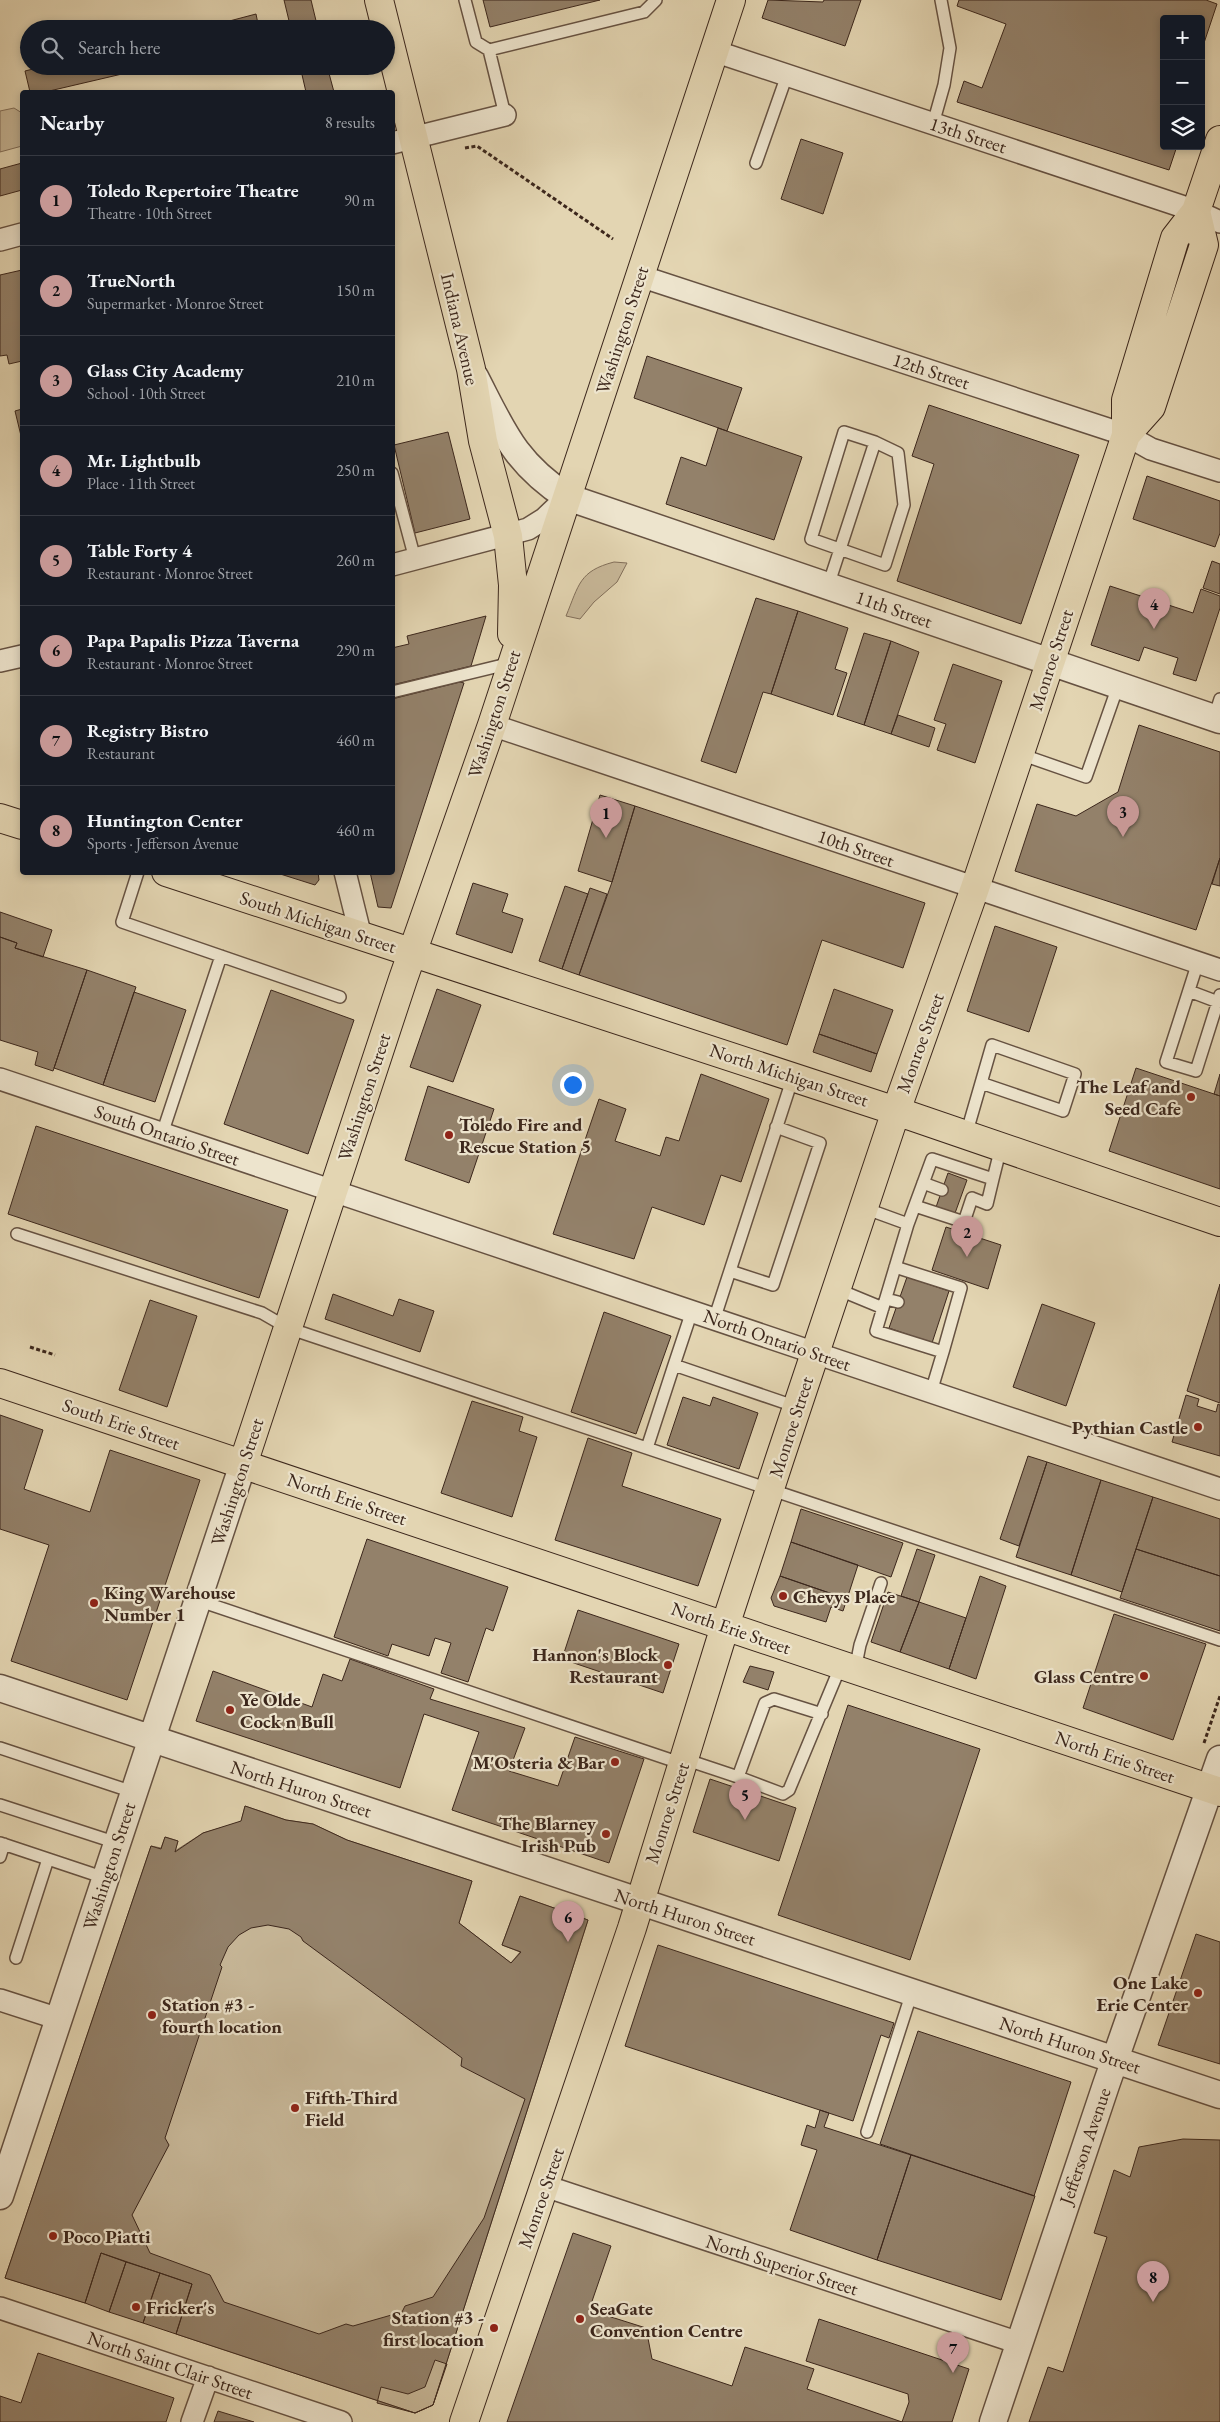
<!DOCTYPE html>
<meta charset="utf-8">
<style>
body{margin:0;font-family:"EB Garamond",serif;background:#242831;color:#f1f3f6}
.controls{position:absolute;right:15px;top:15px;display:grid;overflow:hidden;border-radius:5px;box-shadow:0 2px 8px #0003}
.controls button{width:45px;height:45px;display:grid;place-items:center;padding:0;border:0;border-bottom:1px solid #363941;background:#171b24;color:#f1f3f6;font:25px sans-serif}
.you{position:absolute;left:572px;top:1084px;width:18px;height:18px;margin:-12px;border:4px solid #fff;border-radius:50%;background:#1a73e8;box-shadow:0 0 0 8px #1a73e833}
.badge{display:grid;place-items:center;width:32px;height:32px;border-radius:50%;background:#c59692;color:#111;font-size:16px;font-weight:700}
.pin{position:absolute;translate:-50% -41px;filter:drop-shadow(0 1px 2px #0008)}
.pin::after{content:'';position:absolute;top:26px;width:18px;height:15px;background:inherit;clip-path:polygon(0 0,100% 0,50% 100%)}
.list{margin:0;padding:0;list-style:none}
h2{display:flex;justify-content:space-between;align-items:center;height:65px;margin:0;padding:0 20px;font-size:21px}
h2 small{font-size:16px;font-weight:400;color:#9ea1a6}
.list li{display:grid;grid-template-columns:32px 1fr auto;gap:15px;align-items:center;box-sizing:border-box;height:90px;padding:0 20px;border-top:1px solid #363941}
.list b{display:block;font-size:19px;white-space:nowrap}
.list p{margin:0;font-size:16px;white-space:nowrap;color:#9ea1a6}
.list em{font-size:16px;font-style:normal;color:#9ea1a6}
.icon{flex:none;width:28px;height:28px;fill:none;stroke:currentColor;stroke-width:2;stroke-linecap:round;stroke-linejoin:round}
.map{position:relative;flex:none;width:1220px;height:2422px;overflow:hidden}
.search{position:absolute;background:#171b24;box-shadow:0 2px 8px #0003;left:20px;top:20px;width:375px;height:55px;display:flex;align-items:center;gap:12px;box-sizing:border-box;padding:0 18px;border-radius:28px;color:#9ea1a6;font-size:19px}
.panel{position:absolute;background:#171b24;box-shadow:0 2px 8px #0003;left:20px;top:90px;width:375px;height:785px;border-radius:5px}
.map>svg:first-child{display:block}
.green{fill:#c7b798;stroke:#826f5a}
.building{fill:#93816a;stroke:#3c271c;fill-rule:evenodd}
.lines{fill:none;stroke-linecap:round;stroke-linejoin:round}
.service-casing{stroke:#665242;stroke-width:14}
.minor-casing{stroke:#665242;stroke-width:24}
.tertiary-casing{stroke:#665242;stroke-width:29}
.primary-casing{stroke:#3c271c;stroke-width:30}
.path{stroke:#3c271c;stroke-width:3;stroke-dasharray:4 2.5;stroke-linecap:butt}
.service{stroke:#ede4cd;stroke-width:11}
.minor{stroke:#ede4cd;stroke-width:21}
.tertiary{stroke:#ede4cd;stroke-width:26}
.primary{stroke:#e3d5b2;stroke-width:28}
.poi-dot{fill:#8f2418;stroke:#ede4cd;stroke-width:2}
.labels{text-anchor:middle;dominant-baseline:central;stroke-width:4.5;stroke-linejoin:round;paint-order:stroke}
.street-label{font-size:19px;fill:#3c271c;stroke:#ede4cd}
.poi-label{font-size:19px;font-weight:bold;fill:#3c271c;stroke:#ede4cd;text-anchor:start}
</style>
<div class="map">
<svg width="1220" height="2422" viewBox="0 0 1220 2422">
<rect width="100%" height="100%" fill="#e3d5b2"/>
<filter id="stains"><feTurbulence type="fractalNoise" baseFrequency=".004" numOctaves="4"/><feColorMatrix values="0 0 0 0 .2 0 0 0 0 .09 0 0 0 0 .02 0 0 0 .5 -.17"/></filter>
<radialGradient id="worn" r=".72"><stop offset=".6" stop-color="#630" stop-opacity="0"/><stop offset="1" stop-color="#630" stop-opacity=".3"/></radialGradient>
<path class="green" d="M14 108 22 113V146L0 152V111Z
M614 562 627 563 617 582 594 602 580 619 566 616C579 585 579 571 614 562Z
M245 1806 286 1820 313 1824 347 1840 472 1881 459 1923 511 1963 520 1952 502 1945 520 1896 588 1920 433 2405 415 2413 176 2334 192 2284 102 2254 85 2303 5 2278 151 1846 161 1848 165 1837 178 1841 175 1851 203 1833 241 1822Z"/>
<path class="building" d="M284 0H311L318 29H291Z
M483 0H600L490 27Z
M768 0 823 2 824 0H861L845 46 762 18Z
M959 0H1206L1217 4 1201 52V19H1164V146H1177L1169 170 957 102 964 81 982 88 1006 24 957 6Z
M256 14 259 29H199Z
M45 66H120L122 74 45 92H30L25 71Z
M300 66H327L334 92H306Z
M801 139 843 153 823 214 781 199Z
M22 163V190L0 196V169Z
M22 270V361L9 364 7 355 0 356V275Z
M647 356 742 388 727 431 634 398Z
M929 405 1079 455 1021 624 897 581 934 464 912 456Z
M22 409V440L15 411Z
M718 428 802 457 774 540 666 504 681 457 706 466Z
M448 432 470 519 415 533 394 445Z
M1147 476 1220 501V533L1215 547 1133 519Z
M1212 561 1220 564V594L1203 588Z
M1110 586 1193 613 1201 589 1220 596V608L1196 681 1173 674 1178 658 1144 647 1139 661 1091 645Z
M756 598 798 611 771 694 763 692 736 773 701 761Z
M798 611 848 628 835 669 847 673 833 715 771 694Z
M486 616 471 666 392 685V648L409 644 407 636Z
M864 633 891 641 864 725 837 716Z
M891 641 919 652 891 734 864 725Z
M953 664 1002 681 975 763 937 750 946 724 934 720Z
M460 682 464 683 391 908 378 907 370 872H392V699Z
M898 715 935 728 929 747 891 734Z
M1139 725 1220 752V858L1196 930 1015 871 1037 804 1076 816 1118 792Z
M600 795 635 806 612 882 578 871Z
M635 806 925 903 903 968 822 940 787 1045 579 975 612 882Z
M1220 858V886L1212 884Z
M274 872H318L319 880 315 885Z
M473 883 508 894 502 912 523 919 512 953 456 934Z
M565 886 588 894 562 969 539 961Z
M590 888 607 894 579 975 562 969Z
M0 912 52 930 43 957 15 948 17 943 0 937Z
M995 926 1057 947 1029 1032 967 1011Z
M0 937 17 943 15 948 87 970 53 1071 35 1065 38 1052 0 1040Z
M87 970 136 987 103 1085 54 1068Z
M437 989 481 1005 453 1082 410 1067Z
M834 989 893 1010 877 1054 819 1034Z
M271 990 354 1020 308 1154 224 1124Z
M134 992 186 1010 155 1102 103 1085Z
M819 1034 877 1054 871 1072 813 1052Z
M1136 1068 1220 1096V1189L1109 1151Z
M701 1074 769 1099 741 1182 721 1175 704 1225 652 1207 634 1259 553 1234 599 1099 626 1109 615 1141 660 1156 666 1137 679 1141Z
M1220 1074V1096L1214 1094Z
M428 1086 494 1109 469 1183 405 1160Z
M36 1126 288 1210 259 1298 8 1214Z
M948 1173 967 1180 954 1216 935 1210Z
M946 1227 1001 1245 988 1289 932 1270Z
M907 1277 949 1291 932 1343 889 1328Z
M1220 1284V1403L1187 1391Z
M333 1294 393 1316 399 1299 434 1311 420 1352 325 1319Z
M150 1300 197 1316 167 1407 119 1390Z
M1042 1304 1095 1323 1066 1406 1013 1387Z
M604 1312 671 1336 636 1434 571 1412Z
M1186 1395 1199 1399 1197 1406 1216 1412 1218 1404 1220 1405V1456L1172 1442Z
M683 1397 710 1406 713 1397 758 1413 739 1469 667 1445Z
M472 1401 523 1417 519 1431 537 1437 512 1517 441 1493Z
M0 1415 43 1430 24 1489 90 1512 110 1450 200 1480 127 1700 11 1661 49 1545 0 1529Z
M588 1438 632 1453 622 1486 721 1519 698 1586 555 1540Z
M1028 1456 1047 1462 1019 1546 1000 1539Z
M1047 1462 1101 1480 1071 1575 1016 1557Z
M1101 1480 1153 1497 1122 1592 1071 1575Z
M1153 1497 1220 1519V1576L1136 1549Z
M801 1509 903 1543 891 1577 791 1542Z
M367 1539 508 1587 493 1631 486 1628 468 1682 441 1673 451 1643 435 1638 429 1656 392 1644 388 1656 334 1637Z
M791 1542 858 1565 847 1599 780 1576Z
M917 1549 935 1555 919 1602 901 1596Z
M1136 1549 1220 1576V1631L1120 1598Z
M780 1576 847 1599 843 1611 831 1607 826 1622 774 1606 771 1598Z
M980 1576 1006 1586 976 1679 949 1669Z
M888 1592 919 1602 900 1652 871 1642Z
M919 1602 966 1618 949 1669 900 1652Z
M578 1610 679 1644 663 1693 562 1659Z
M1114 1614 1206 1644 1173 1740 1083 1708Z
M350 1659 434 1689 430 1699 525 1728 509 1771 558 1786 575 1737 644 1759 609 1863 452 1810 479 1732 424 1714 400 1788 196 1721 213 1671 312 1707 323 1674 342 1681Z
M750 1666 774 1672 768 1690 743 1682Z
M848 1705 980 1749 910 1960 778 1915Z
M710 1779 796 1808 779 1861 693 1832Z
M245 1806 286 1820 313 1824 347 1840 472 1881 459 1923 511 1963 521 1952 502 1945 520 1896 588 1920 433 2405 415 2413 176 2334 192 2284 101 2253 85 2303 5 2278 151 1846 161 1849 165 1837 178 1841 175 1852 203 1833 241 1821ZM268 1925 289 1929 301 1937 303 1941 462 2058 461 2066 525 2099 484 2218 433 2297 405 2306 402 2312 353 2326 346 2324 319 2334 224 2302 210 2275 150 2253 132 2215 169 2145 165 2138 222 1967 220 1965 228 1947 239 1935 251 1928Z
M1196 1934 1220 1942V2064L1158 2045Z
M658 1945 894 2023 889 2038 881 2035 853 2121 625 2046Z
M918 2031 1071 2082 1034 2196 880 2144Z
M820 2110 829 2113 824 2127 911 2155 877 2260 790 2230 817 2150 801 2145 807 2125 815 2128Z
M1183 2139 1220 2140V2422H1029L1048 2367 1063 2372 1107 2237 1094 2233 1114 2170 1130 2177 1139 2147Z
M911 2155 1035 2196 1001 2300 877 2260Z
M573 2233 611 2246 589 2310 646 2328 652 2359 732 2386 745 2347 814 2369 807 2389 902 2422H507Z
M101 2253 126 2262 109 2312 85 2303Z
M126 2262 160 2273 143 2323 109 2312Z
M160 2273 192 2284 176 2334 143 2323Z
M819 2319 969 2369 952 2422H902L909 2402 908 2394 806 2361Z
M38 2353 174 2398 166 2422H0V2396L21 2403Z
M435 2360 447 2364 433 2405 415 2413 377 2403 381 2387 408 2394 425 2387Z
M218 2411 254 2422H214Z"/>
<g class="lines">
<g class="service-casing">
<path id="service" d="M465 0 476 42 489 50 505 115
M489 50 644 12 656 0
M933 124 944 85 950 48 941 0
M756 163 787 75
M392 473 415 559
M828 586 875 442 844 432 811 539 885 565 904 505 898 453 875 442
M392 692 511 663
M1214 718 1220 699
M1020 754 1086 777 1118 686
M138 872 122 922 340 997
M1198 962 1166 1062 1196 1071 1220 995
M1189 991 1218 1002
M162 1134 221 956
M966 1135 992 1045 1075 1074 1063 1111 981 1083
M923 1183 942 1190
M915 1206 964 1222 972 1198 987 1204 993 1179
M864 1208 908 1224 876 1331 943 1352 931 1392
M908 1224 932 1159 993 1179 1001 1147
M17 1234 262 1313 288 1328 1220 1640
M895 1267 961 1288 943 1352
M730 1271 773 1285 820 1143 776 1127
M837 1289 883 1308
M886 1299 898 1302
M692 1311 674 1365 797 1407
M714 1320 793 1077
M647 1448 674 1365
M197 1600 683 1764
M855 1670 860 1645 881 1583
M822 1714 774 1699 765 1703 738 1777 783 1794 789 1790 841 1665
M0 1748 133 1792
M684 1759 738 1777
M0 1805 117 1843
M0 1843 105 1878
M0 1857 4 1844
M16 1958 48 1859
M867 2132 912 1992"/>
</g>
<g class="minor-casing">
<path id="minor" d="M714 51 1196 211 1220 222
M392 143 505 115
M0 240 22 234
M640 276 1126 435 1151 449 1220 471
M392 565 528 529 544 519 567 497
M0 661 22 656
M492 725 1220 970
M345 872 361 937
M0 1079 1220 1489
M0 2000 59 2019
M545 2186 1019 2343
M0 2308 341 2422
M192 2422 208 2377"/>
</g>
<g class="tertiary-casing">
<path id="tertiary" d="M475 377C503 431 514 462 567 497L1220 720
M0 1688 1220 2095
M0 2196 243 1464
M993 2422 1106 2085 1220 1759"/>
</g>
<g class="primary-casing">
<path id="primary" d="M379 0 471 369 483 441 508 536 513 585 512 634
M1126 435 1151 407 1204 245 1196 211
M0 818 22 825
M166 872 896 1111 1220 1222
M0 1383 1220 1792
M243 1464 403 979 492 725 731 0
M464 2422 632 1928 725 1626 780 1458 896 1111 975 888 1126 435V400L1175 238 1196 211 1220 140"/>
</g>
<path class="path" d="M465 148 477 146 613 239
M30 1347 55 1355
M1204 1743 1220 1696"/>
<use href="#service" class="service"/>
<use href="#minor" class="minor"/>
<use href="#tertiary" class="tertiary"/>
<use href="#primary" class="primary"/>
</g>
<g class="poi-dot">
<circle cx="1191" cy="1097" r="5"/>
<circle cx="449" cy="1135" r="5"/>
<circle cx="1198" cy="1427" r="5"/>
<circle cx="783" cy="1596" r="5"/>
<circle cx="94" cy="1603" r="5"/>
<circle cx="668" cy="1665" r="5"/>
<circle cx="1144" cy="1676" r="5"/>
<circle cx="230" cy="1710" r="5"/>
<circle cx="615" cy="1762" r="5"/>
<circle cx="606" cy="1834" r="5"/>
<circle cx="1198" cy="1993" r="5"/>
<circle cx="152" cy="2015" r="5"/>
<circle cx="295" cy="2108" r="5"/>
<circle cx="53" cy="2236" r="5"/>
<circle cx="136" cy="2307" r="5"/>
<circle cx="580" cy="2319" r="5"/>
<circle cx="494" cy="2328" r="5"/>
</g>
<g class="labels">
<g class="street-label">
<text transform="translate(968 135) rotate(18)">13th Street</text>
<text transform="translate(460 329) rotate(77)">Indiana Avenue</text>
<text transform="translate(622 330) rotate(-72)">Washington Street</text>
<text transform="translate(931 371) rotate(18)">12th Street</text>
<text transform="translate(894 609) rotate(19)">11th Street</text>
<text transform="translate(1051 660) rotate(-72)">Monroe Street</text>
<text transform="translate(494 714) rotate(-72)">Washington Street</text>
<text transform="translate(856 848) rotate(19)">10th Street</text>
<text transform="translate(318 922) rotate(18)">South Michigan Street</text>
<text transform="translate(920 1043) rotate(-70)">Monroe Street</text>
<text transform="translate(789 1075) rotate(18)">North Michigan Street</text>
<text transform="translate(364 1097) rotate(-72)">Washington Street</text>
<text transform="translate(167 1135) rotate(19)">South Ontario Street</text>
<text transform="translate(777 1340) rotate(19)">North Ontario Street</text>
<text transform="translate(121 1424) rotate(19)">South Erie Street</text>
<text transform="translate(791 1427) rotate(-72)">Monroe Street</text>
<text transform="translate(237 1482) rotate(-72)">Washington Street</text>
<text transform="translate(347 1499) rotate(19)">North Erie Street</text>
<text transform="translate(731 1628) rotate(19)">North Erie Street</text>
<text transform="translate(1115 1757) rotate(19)">North Erie Street</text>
<text transform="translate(301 1789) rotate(18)">North Huron Street</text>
<text transform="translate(667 1813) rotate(-72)">Monroe Street</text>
<text transform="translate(109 1866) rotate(-72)">Washington Street</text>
<text transform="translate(685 1917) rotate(18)">North Huron Street</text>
<text transform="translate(1070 2045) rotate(18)">North Huron Street</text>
<text transform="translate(1085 2146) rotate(-71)">Jefferson Avenue</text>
<text transform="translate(541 2198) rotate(-71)">Monroe Street</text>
<text transform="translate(782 2265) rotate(18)">North Superior Street</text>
<text transform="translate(170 2365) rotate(19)">North Saint Clair Street</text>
</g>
<g class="poi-label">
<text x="1181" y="1086" text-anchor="end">The Leaf and<tspan x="1181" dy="22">Seed Cafe</tspan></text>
<text x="459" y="1124">Toledo Fire and<tspan x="459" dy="22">Rescue Station 5</tspan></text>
<text x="1188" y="1427" text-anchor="end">Pythian Castle</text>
<text x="104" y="1592">King Warehouse<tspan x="104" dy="22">Number 1</tspan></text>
<text x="793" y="1596">Chevys Place</text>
<text x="658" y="1654" text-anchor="end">Hannon's Block<tspan x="658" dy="22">Restaurant</tspan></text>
<text x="1134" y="1676" text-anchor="end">Glass Centre</text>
<text x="240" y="1699">Ye Olde<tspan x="240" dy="22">Cock n Bull</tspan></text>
<text x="605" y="1762" text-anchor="end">M'Osteria &amp; Bar</text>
<text x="596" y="1823" text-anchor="end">The Blarney<tspan x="596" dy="22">Irish Pub</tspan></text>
<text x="1188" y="1982" text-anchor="end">One Lake<tspan x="1188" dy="22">Erie Center</tspan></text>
<text x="162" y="2004">Station #3 -<tspan x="162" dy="22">fourth location</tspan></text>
<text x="305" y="2097">Fifth-Third<tspan x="305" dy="22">Field</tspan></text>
<text x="63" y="2236">Poco Piatti</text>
<text x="146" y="2307">Fricker's</text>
<text x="590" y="2308">SeaGate<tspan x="590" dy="22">Convention Centre</tspan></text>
<text x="484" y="2317" text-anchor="end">Station #3 -<tspan x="484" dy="22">first location</tspan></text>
</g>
</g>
<rect width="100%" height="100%" filter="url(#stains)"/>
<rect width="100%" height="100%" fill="url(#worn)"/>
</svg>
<div class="controls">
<button>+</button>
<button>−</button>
<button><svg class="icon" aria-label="layers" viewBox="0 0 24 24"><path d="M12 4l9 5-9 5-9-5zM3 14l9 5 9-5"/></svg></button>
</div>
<div class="you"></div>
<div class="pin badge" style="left:606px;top:838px">1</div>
<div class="pin badge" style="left:967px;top:1257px">2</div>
<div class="pin badge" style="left:1123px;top:837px">3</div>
<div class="pin badge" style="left:1154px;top:629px">4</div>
<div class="pin badge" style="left:745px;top:1820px">5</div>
<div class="pin badge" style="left:568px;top:1942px">6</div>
<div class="pin badge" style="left:953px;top:2373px">7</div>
<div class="pin badge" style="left:1153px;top:2302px">8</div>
<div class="search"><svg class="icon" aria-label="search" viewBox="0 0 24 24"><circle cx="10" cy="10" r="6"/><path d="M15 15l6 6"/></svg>Search here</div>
<section class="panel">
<h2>Nearby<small>8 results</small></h2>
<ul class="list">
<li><span class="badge">1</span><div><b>Toledo Repertoire Theatre</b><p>Theatre · 10th Street</p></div><em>90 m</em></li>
<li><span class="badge">2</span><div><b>TrueNorth</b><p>Supermarket · Monroe Street</p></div><em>150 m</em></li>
<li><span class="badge">3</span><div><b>Glass City Academy</b><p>School · 10th Street</p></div><em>210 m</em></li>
<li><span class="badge">4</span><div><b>Mr. Lightbulb</b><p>Place · 11th Street</p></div><em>250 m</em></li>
<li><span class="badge">5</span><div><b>Table Forty 4</b><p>Restaurant · Monroe Street</p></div><em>260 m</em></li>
<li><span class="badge">6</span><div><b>Papa Papalis Pizza Taverna</b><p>Restaurant · Monroe Street</p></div><em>290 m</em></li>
<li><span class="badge">7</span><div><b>Registry Bistro</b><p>Restaurant</p></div><em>460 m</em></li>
<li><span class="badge">8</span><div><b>Huntington Center</b><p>Sports · Jefferson Avenue</p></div><em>460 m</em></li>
</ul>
</section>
</div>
